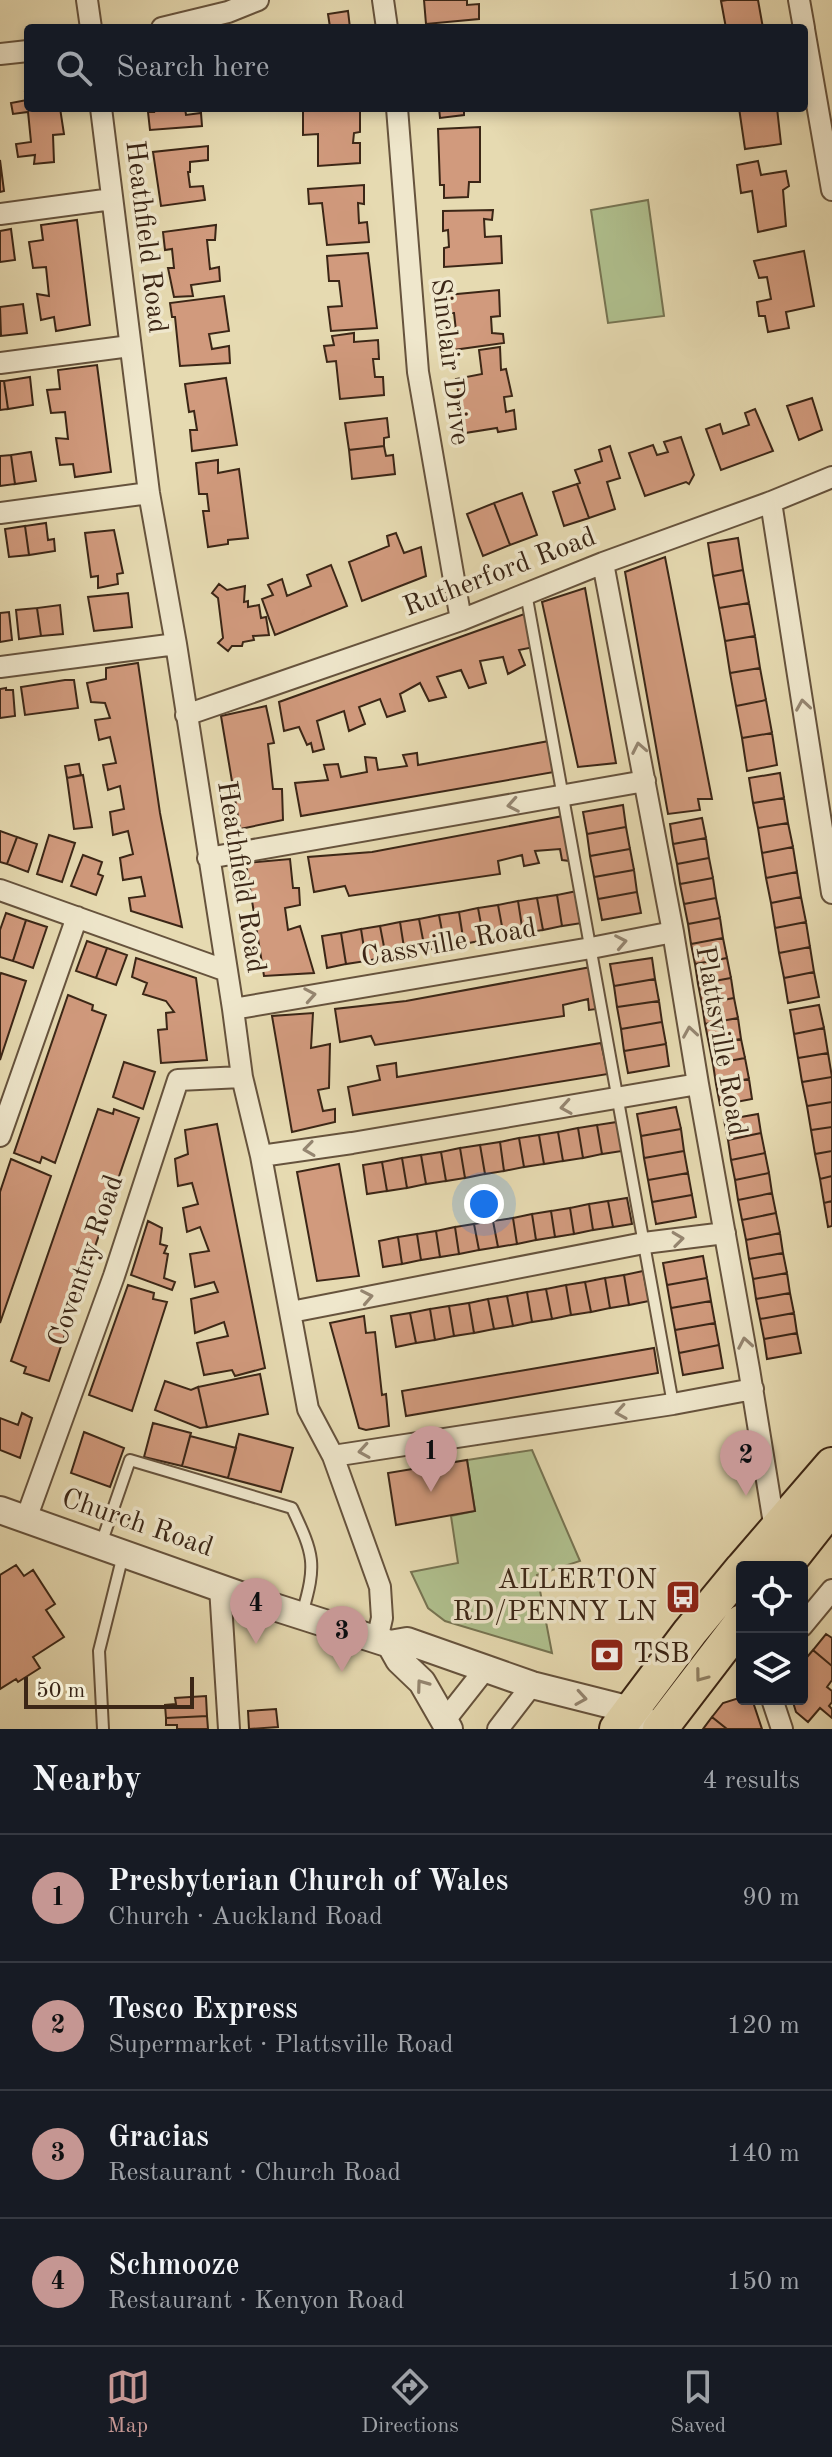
<!DOCTYPE html>
<meta charset="utf-8">
<style>
body{margin:0;font-family:"Old Standard TT",serif;background:#20242c;color:#f1f3f6}
.controls{position:absolute;right:24px;bottom:24px;display:grid;overflow:hidden;border-radius:8px;box-shadow:0 4px 12px #0003}
.controls button{width:72px;height:72px;display:grid;place-items:center;padding:0;border:0;border-bottom:2px solid #363941;background:#171b24;color:#f1f3f6;font:40px sans-serif}
.scale{position:absolute;left:24px;bottom:20px;width:170px;box-sizing:border-box;padding-left:8px;border:4px solid #3b2616;border-top:0;font-size:22px;line-height:28px;white-space:nowrap;color:#3b2616;-webkit-text-stroke:6px #efe7cc;paint-order:stroke}
.you{position:absolute;left:484px;top:1204px;width:28px;height:28px;margin:-20px;border:6px solid #fff;border-radius:50%;background:#1a73e8;box-shadow:0 0 0 12px #1a73e833}
.badge{display:grid;place-items:center;width:52px;height:52px;border-radius:50%;background:#c59692;color:#111;font-size:26px;font-weight:700}
.pin{position:absolute;translate:-50% -66px;filter:drop-shadow(0 2px 4px #0008)}
.pin::after{content:'';position:absolute;top:42px;width:28px;height:24px;background:inherit;clip-path:polygon(0 0,100% 0,50% 100%)}
.list{margin:0;padding:0;list-style:none}
h2{display:flex;justify-content:space-between;align-items:center;height:104px;margin:0;padding:0 32px;font-size:34px}
h2 small{font-size:26px;font-weight:400;color:#9ea1a6}
.list li{display:grid;grid-template-columns:52px 1fr auto;gap:24px;align-items:center;box-sizing:border-box;height:128px;padding:0 32px;border-top:2px solid #363941}
.list b{display:block;font-size:30px;white-space:nowrap}
.list p{margin:0;font-size:26px;white-space:nowrap;color:#9ea1a6}
.list em{font-size:26px;font-style:normal;color:#9ea1a6}
.icon{flex:none;width:44px;height:44px;fill:none;stroke:currentColor;stroke-width:2;stroke-linecap:round;stroke-linejoin:round}
.map{position:relative;flex:none;width:832px;height:1729px;overflow:hidden}
.search{position:absolute;background:#171b24;box-shadow:0 4px 12px #0003;left:24px;right:24px;top:24px;height:88px;display:flex;align-items:center;gap:20px;box-sizing:border-box;padding:0 28px;border-radius:8px;color:#9ea1a6;font-size:30px}
.sheet{height:616px;background:#171b24}
nav{display:flex;justify-content:space-around;align-items:center;box-sizing:border-box;height:112px;border-top:2px solid #363941;background:#171b24;font-size:22px;color:#9ea1a6}
nav a{display:grid;justify-items:center;gap:4px}
nav .on{color:#c59692}
.map>svg:first-child{display:block}
.green{fill:#b0c18f;stroke:#767452;stroke-width:2}
.building{fill:#d19a7d;stroke:#3b2616;stroke-width:2}
.lines{fill:none;stroke-linecap:round;stroke-linejoin:round}
.service-casing{stroke:#66533d;stroke-width:14}
.minor-casing{stroke:#66533d;stroke-width:24}
.tertiary-casing{stroke:#66533d;stroke-width:30}
.trunk-casing{stroke:#3b2616;stroke-width:38}
.service{stroke:#efe7cc;stroke-width:10}
.minor{stroke:#efe7cc;stroke-width:20}
.tertiary{stroke:#efe7cc;stroke-width:26}
.trunk{stroke:#e6dab1;stroke-width:34}
.oneway{stroke:#958671}
.oneway2{stroke:#908064}
.labels{text-anchor:middle;dominant-baseline:central;stroke-width:7;stroke-linejoin:round;paint-order:stroke}
.street-label{font-size:28px;fill:#3b2616;stroke:#efe7cc}
.poi-label{font-size:28px;fill:#3b2616;stroke:#efe7cc;text-anchor:end}
</style>
<div class="map">
<svg width="832" height="1729" viewBox="0 0 832 1729">
<rect width="100%" height="100%" fill="#e6dab1"/>
<filter id="stains"><feTurbulence type="fractalNoise" baseFrequency=".0025" numOctaves="4"/><feColorMatrix values="0 0 0 0 .2 0 0 0 0 .09 0 0 0 0 .02 0 0 0 .5 -.17"/></filter>
<radialGradient id="worn" r=".72"><stop offset=".6" stop-color="#630" stop-opacity="0"/><stop offset="1" stop-color="#630" stop-opacity=".3"/></radialGradient>
<path class="green" d="M648 200 664 316 608 323 591 210Z
M532 1450 580 1561 537 1575 552 1653 445 1621 428 1608 411 1572 458 1563 451 1516 475 1511 467 1460Z"/>
<path class="building" d="M424 0H467V5L479 4V19L426 24Z
M727 0H758L763 28H726L721 1Z
M348 11 350 28H323L330 27 328 14Z
M28 91V108H60L64 134 53 135 54 162 34 164 35 155 18 157 16 144 31 142 28 112 13 114 11 103 27 100 25 92Z
M153 108H185L186 115 201 113 202 126 150 130 148 112H154Z
M325 108H360V132L354 133 353 143H360V163L318 166V134L303 135V110Z
M439 108H464V115L440 118Z
M739 108H777L781 144 745 149Z
M480 127V182H469L468 197 444 198V185H440L438 129Z
M208 146V160L190 162V172H188L190 187 203 186 205 200 161 206 153 152Z
M0 160 4 191 0 192Z
M758 161 761 175 786 171 789 186 783 190 786 226 758 232 752 191 741 193 737 165Z
M364 185V204L358 203 359 223 367 222 369 242 327 245 322 203 309 204 308 189Z
M493 210 492 220 484 219 485 237 501 236 502 263 444 267V248L449 247 448 230 443 231V211Z
M77 220 90 325 56 331 54 317 41 320 37 294 49 296 46 267 33 268 29 242 43 240 41 225Z
M216 225 215 240H207L210 269 219 267 220 281 191 285 193 296 174 297 168 268H174L172 249 165 250 163 232Z
M11 229 15 260 0 262V231Z
M804 251 814 306 786 312 789 328 768 332 765 316H759L757 302 771 299 767 277 759 278 754 261Z
M368 253 377 328 331 331 328 307 342 306 339 281H329L327 256Z
M499 290 500 316 491 317 492 333 503 334 504 343 453 350 451 331H456L454 313H448L447 295Z
M224 296 229 331 209 334 212 349 229 346 230 363 180 366 175 317H172L170 303Z
M23 304 27 333 1 336 0 307Z
M354 333V342L378 340 379 359H373L375 377H383L384 395 340 399 336 361 327 362 324 346 334 345 332 336Z
M500 347 501 370 506 369 512 396 504 397 506 412 514 410 516 429 498 432 497 428 465 433 456 379 482 374 479 350Z
M97 365 111 472 75 477 73 464 60 465 56 438 68 439 65 412 51 413 47 390 60 389 58 370Z
M30 377 33 405 8 409 4 381Z
M226 378 237 445 192 451 190 430H197L194 411 189 412 185 384Z
M0 381H4L8 409 0 410Z
M812 398 822 430 799 440 787 406Z
M755 409 773 451 721 470 706 429 720 424 723 434 749 425 745 413Z
M387 418 389 437 384 438V446L349 450 345 423Z
M681 437 694 475 689 484 686 482 645 496 629 453 653 445 657 455 668 452 664 442Z
M384 446 386 456 393 455 395 474 352 479 349 450Z
M610 446 620 478 607 482 615 509 589 518 577 484 580 483 575 470 602 461 599 450Z
M31 452 36 481 15 484 11 455Z
M11 455 15 484 0 486V456Z
M218 460V473L239 469 248 538 228 540V544L208 547 203 511H209L207 494H199L196 463Z
M577 484 589 518 564 526 553 492Z
M522 493 537 535 510 545 494 503Z
M494 503 510 545 483 556 467 514Z
M46 523 48 540 54 539 55 551 29 555 25 526Z
M25 526 29 555 9 557 5 529Z
M114 530 123 573 117 574 118 584 98 588V576L91 577 85 533Z
M396 533 404 553 421 547 426 576 362 601 349 562 389 546 387 536Z
M738 538 743 570 713 576 708 543Z
M665 557 712 799H698L700 810 668 814 625 572Z
M331 565 347 606 275 635 262 599 273 595 268 585 282 579 287 596 311 586 307 575Z
M743 570 749 603 719 608 713 576Z
M219 584 227 590 245 586 244 602 248 601V607L259 605 261 618 266 617 269 635 253 636 254 640 243 642 242 646H232L228 651 218 643 223 638 218 598 212 593Z
M585 588 616 763 578 767 542 602Z
M128 593 132 627 94 631 88 597Z
M749 603 755 636 725 641 719 608Z
M60 605 63 634 41 636 37 608Z
M37 608 41 636 19 639 16 610Z
M9 612 12 640 0 642V613Z
M527 613 534 647 519 650 525 665 508 674 503 657 480 661 486 683 469 688 461 670 437 677 446 697 429 701 420 683 400 694 405 711 387 717 380 699 359 707 365 724 349 731 344 711 317 721 324 749 313 752 311 743 307 745 299 727 284 731 279 702Z
M755 636 760 668 730 673 725 641Z
M138 663 160 813 182 927 131 911 129 898 145 896 141 877 123 880 120 858 133 854 128 831 113 835 110 812 124 809 120 786 108 790 103 765 116 763 110 737 99 740 95 720 110 718 105 703 91 702 87 683 106 679V668Z
M760 668 766 700 736 706 730 673Z
M65 680H74L78 708 25 715 21 687Z
M6 688V690H13L15 716 0 718V689Z
M766 700 772 733 742 738 736 706Z
M266 706 274 743 268 744 273 789H282L283 820 240 829 221 716Z
M772 733 777 765 747 771 742 738Z
M549 741 554 772 301 816 295 783 328 780 324 765 338 764 341 777 367 772 365 757 376 758 378 770 407 766 403 755 417 753 418 765Z
M79 764 81 775 67 778 65 766Z
M780 773 784 798 753 803 749 778Z
M83 775 92 827 74 829 67 778Z
M784 798 788 823 758 828 753 803Z
M623 805 626 827 587 834 583 812Z
M563 816 570 861 562 860 560 849 535 851 539 863 524 866 522 855 498 861 500 874 349 896 345 886 314 892 308 857 372 852Z
M702 818 706 838 673 844 670 824Z
M788 823 793 847 762 853 758 828Z
M626 827 630 849 590 856 587 834Z
M0 831 17 837 7 864 0 862Z
M49 835 75 843 62 882 37 874Z
M17 837 37 844 28 872 7 864Z
M706 838 709 858 677 864 673 844Z
M793 847 797 872 766 878 762 853Z
M630 849 634 870 594 877 590 856Z
M83 855 102 862 98 874 103 876 96 895 71 886Z
M709 858 713 878 680 884 677 864Z
M290 859 293 888H299L300 905 285 908 288 930 300 926 314 973 264 976 246 863Z
M634 870 637 892 598 899 594 877Z
M797 872 801 897 771 903 766 878Z
M713 878 716 898 684 904 680 884Z
M577 891 582 923 562 926 557 895Z
M637 892 641 913 602 920 598 899Z
M557 895 562 926 543 930 537 898Z
M801 897 806 922 775 928 771 903Z
M537 898 543 930 523 933 518 901Z
M716 898 720 918 688 924 684 904Z
M518 901 523 933 504 937 498 905Z
M498 905 504 937 484 940 478 908Z
M478 908 484 940 464 944 459 912Z
M459 912 464 944 445 947 439 915Z
M6 913 26 920 13 961 0 957V930Z
M439 915 445 947 425 950 419 919Z
M720 918 723 938 691 944 688 924Z
M419 919 425 950 405 954 400 922Z
M26 920 47 927 33 968 13 961Z
M400 922 405 954 386 957 380 926Z
M806 922 810 947 779 953 775 928Z
M380 926 386 957 366 961 361 929Z
M361 929 366 961 346 964 341 933Z
M341 933 346 964 327 968 322 936Z
M723 938 727 958 695 964 691 944Z
M87 941 107 948 96 978 76 971Z
M810 947 814 972 784 978 779 953Z
M107 948 127 955 116 985 96 978Z
M136 958 196 978 207 1060 161 1063 158 1030 167 1029 166 1013 174 1012 166 1001 143 994 147 983 132 977Z
M652 958 655 979 614 986 610 964Z
M727 958 731 978 698 984 695 964Z
M591 967 597 1009 589 1010 588 999 563 1005 564 1016 375 1045 371 1036 340 1042 335 1009 406 1001Z
M814 972 819 997 788 1003 784 978Z
M1 973 26 981 0 1060V975Z
M731 978 734 998 702 1004 698 984Z
M655 979 659 1001 617 1007 614 986Z
M68 995 93 1005 92 1010 106 1015 55 1163 42 1157 40 1163 14 1153Z
M734 998 738 1018 705 1024 702 1004Z
M659 1001 662 1022 621 1029 617 1007Z
M819 1005 824 1028 794 1034 790 1010Z
M313 1013 311 1048 330 1044 329 1088 318 1090 323 1111 335 1109V1122L292 1132 272 1016Z
M738 1018 741 1039 709 1044 705 1024Z
M662 1022 666 1044 624 1051 621 1029Z
M824 1028 828 1053 798 1058 794 1034Z
M741 1039 745 1058 713 1064 709 1044Z
M601 1043 608 1074 353 1115 348 1087 380 1080 377 1066 396 1063 397 1077Z
M666 1044 669 1066 628 1073 624 1051Z
M828 1053 832 1077 802 1082 798 1058Z
M745 1058 749 1079 716 1084 713 1064Z
M124 1062 155 1072 143 1109 113 1097Z
M832 1077V1102L807 1106 802 1082Z
M749 1079 752 1099 720 1105 716 1084Z
M832 1102V1127L811 1130 807 1106Z
M676 1107 681 1129 641 1136 637 1114Z
M98 1109 113 1114 114 1109 139 1118 49 1381 24 1373 26 1367 11 1361Z
M758 1114 761 1133 728 1140 724 1120Z
M617 1122 622 1151 602 1154 597 1125Z
M217 1124 265 1368 235 1376 232 1370 204 1375 197 1343 228 1336 224 1322 195 1333 191 1299 218 1292 214 1282 195 1287 190 1254 209 1251 200 1227 187 1232 183 1208 198 1204 192 1183 178 1186 175 1159 188 1154 185 1130Z
M597 1125 602 1154 583 1158 578 1128Z
M832 1127V1151L815 1154 811 1130Z
M578 1128 583 1158 563 1161 558 1132Z
M681 1129 684 1151 644 1158 641 1136Z
M558 1132 563 1161 544 1164 539 1135Z
M761 1133 765 1153 731 1160 728 1140Z
M539 1135 544 1164 524 1167 519 1138Z
M519 1138 524 1167 504 1171 500 1142Z
M500 1142 504 1171 485 1174 480 1145Z
M480 1145 485 1174 465 1178 460 1148Z
M460 1148 465 1178 446 1181 441 1152Z
M684 1151 688 1173 648 1180 644 1158Z
M832 1151V1176L820 1179 815 1154Z
M441 1152 446 1181 426 1184 421 1155Z
M765 1153 769 1173 735 1180 731 1160Z
M421 1155 426 1184 407 1188 402 1158Z
M402 1158 407 1188 387 1191 382 1162Z
M11 1159 51 1176 0 1323V1192Z
M382 1162 387 1191 367 1194 363 1165Z
M339 1164 359 1276 317 1281 297 1172Z
M688 1173 692 1195 652 1202 648 1180Z
M769 1173 772 1193 738 1200 735 1180Z
M832 1176V1201L824 1203 820 1179Z
M772 1193 776 1213 742 1220 738 1200Z
M692 1195 696 1217 656 1224 652 1202Z
M627 1198 632 1224 613 1227 608 1201Z
M608 1201 613 1227 593 1230 589 1204Z
M832 1201V1226L828 1227 824 1203Z
M589 1204 593 1230 574 1234 570 1208Z
M570 1208 574 1234 555 1237 551 1211Z
M551 1211 555 1237 536 1240 532 1214Z
M776 1213 780 1233 746 1240 742 1220Z
M532 1214 536 1240 517 1244 513 1218Z
M513 1218 517 1244 498 1247 493 1221Z
M148 1221 162 1228 160 1244 167 1246 164 1253 168 1254 164 1278 175 1282 172 1290 131 1275Z
M493 1221 498 1247 479 1250 474 1224Z
M474 1224 479 1250 459 1254 455 1227Z
M455 1227 459 1254 440 1257 436 1231Z
M436 1231 440 1257 421 1260 417 1234Z
M780 1233 783 1253 749 1259 746 1240Z
M417 1234 421 1260 402 1264 398 1237Z
M398 1237 402 1264 383 1267 379 1241Z
M783 1253 787 1273 753 1279 749 1259Z
M703 1256 707 1278 667 1285 663 1263Z
M643 1271 649 1301 629 1305 624 1275Z
M787 1273 790 1293 756 1299 753 1279Z
M624 1275 629 1305 610 1308 605 1278Z
M605 1278 610 1308 591 1312 585 1282Z
M707 1278 711 1301 671 1308 667 1285Z
M585 1282 591 1312 571 1315 566 1285Z
M128 1285 154 1293 153 1299 167 1302 132 1411 89 1395Z
M566 1285 571 1315 552 1319 546 1289Z
M546 1289 552 1319 532 1322 527 1292Z
M527 1292 532 1322 513 1326 507 1296Z
M790 1293 794 1313 760 1319 756 1299Z
M507 1296 513 1326 494 1329 488 1299Z
M488 1299 494 1329 474 1333 469 1303Z
M711 1301 715 1323 675 1330 671 1308Z
M469 1303 474 1333 454 1336 449 1306Z
M449 1306 454 1336 435 1340 430 1309Z
M430 1309 435 1340 416 1343 410 1313Z
M410 1313 416 1343 396 1347 391 1316Z
M794 1313 797 1333 764 1339 760 1319Z
M364 1316 366 1333 375 1332 382 1395 386 1394 389 1426 366 1430 359 1428 330 1323Z
M715 1323 719 1345 679 1353 675 1330Z
M797 1333 801 1353 767 1359 764 1339Z
M719 1345 723 1368 683 1375 679 1353Z
M654 1348 658 1373 406 1416 402 1391Z
M260 1374 268 1414 207 1427 198 1387Z
M165 1381 191 1390 198 1387 207 1427 200 1428 155 1410Z
M22 1413 32 1418 20 1458 0 1450V1418L18 1425Z
M153 1423 191 1433 182 1466 144 1457Z
M84 1432 124 1448 110 1487 71 1473Z
M239 1434 293 1448 281 1492 228 1478Z
M190 1436 236 1448 228 1478 182 1466Z
M467 1460 475 1511 396 1525 388 1473Z
M16 1565 24 1576 33 1570 55 1604 46 1610 64 1637 33 1657 40 1668 18 1682 16 1679 0 1689V1575Z
M826 1634 832 1638V1666L813 1650Z
M813 1650 832 1666V1680L827 1687 832 1691V1702L829 1706 832 1709V1718L820 1708 808 1722 796 1712 792 1699H802V1663Z
M206 1696 207 1716 166 1718 165 1705 176 1704 175 1698Z
M742 1697V1699H752L762 1729H727L712 1717 723 1703Z
M276 1709 278 1727 249 1729 248 1711Z
M207 1716 208 1729H177V1725H166V1718Z
M712 1717 727 1729H703Z"/>
<g class="lines">
<g class="service-casing">
<path id="service" d="M526 593 673 1404
M101 1544 130 1460 292 1508C314 1555 317 1563 302 1614
M103 1729 99 1651 123 1555"/>
</g>
<g class="minor-casing">
<path id="minor" d="M87 0 91 28
M383 0 387 28
M799 0 804 28
M162 28 228 12 258 0
M804 29 832 190
M0 54 28 51
M101 108 149 493 176 644 233 1009 242 1077 261 1156 308 1409 333 1456 380 1587 382 1618 377 1640
M397 108 418 372 461 620
M0 214 112 199
M0 363 130 346
M771 502 832 893
M0 513 149 493
M603 563 673 932 698 1084 749 1369 775 1530
M0 667 176 644
M186 715 461 620 603 563 771 502 832 477
M208 858 645 781
M0 890 227 971
M233 1009 591 948 673 932
M0 1136 77 917
M261 1156 352 1143 698 1084
M291 1312 644 1243 725 1233
M333 1456 673 1404 753 1389
M26 1519 114 1276 178 1080 242 1077
M220 1587 229 1729
M802 1626 832 1590
M772 1699 782 1729
M445 1720 486 1668
M498 1729 532 1685"/>
</g>
<g class="tertiary-casing">
<path id="tertiary" d="M0 1510 268 1605 390 1644 407 1641 532 1685 631 1710 643 1719
M390 1644 399 1660 422 1682 449 1729"/>
</g>
<g class="trunk-casing">
<path id="trunk" d="M744 1567 832 1465
M784 1567 832 1506
M617 1729 690 1632 742 1569
M660 1729 742 1622"/>
</g>
<use href="#service" class="service"/>
<use href="#minor" class="minor"/>
<use href="#tertiary" class="tertiary"/>
<use href="#trunk" class="trunk"/>
</g>
<defs><path id="oneway-chevron" d="M-2-3.5L2.5 0L-2 3.5" fill="none" stroke-width="1.6" stroke-linecap="round" stroke-linejoin="round" transform="scale(2)"/></defs>
<g class="oneway">
<use href="#oneway-chevron" transform="translate(803 705) rotate(-99)"/>
<use href="#oneway-chevron" transform="translate(639 748) rotate(-101)"/>
<use href="#oneway-chevron" transform="translate(513 805) rotate(170)"/>
<use href="#oneway-chevron" transform="translate(621 942) rotate(-11)"/>
<use href="#oneway-chevron" transform="translate(310 995) rotate(-10)"/>
<use href="#oneway-chevron" transform="translate(690 1032) rotate(-99)"/>
<use href="#oneway-chevron" transform="translate(566 1107) rotate(171)"/>
<use href="#oneway-chevron" transform="translate(309 1149) rotate(172)"/>
<use href="#oneway-chevron" transform="translate(678 1239) rotate(-7)"/>
<use href="#oneway-chevron" transform="translate(367 1297) rotate(-11)"/>
<use href="#oneway-chevron" transform="translate(745 1343) rotate(-100)"/>
<use href="#oneway-chevron" transform="translate(621 1412) rotate(171)"/>
<use href="#oneway-chevron" transform="translate(364 1451) rotate(171)"/>
<use href="#oneway-chevron" transform="translate(422 1685) rotate(-126)"/>
<use href="#oneway-chevron" transform="translate(581 1698) rotate(9)"/>
</g>
<use class="oneway2" href="#oneway-chevron" transform="translate(701 1676) rotate(127)"/>
<defs>
<g id="bus-square" transform="scale(1.8)"><rect x="-9" y="-9" width="18" height="18" rx="4" fill="#8f2418" stroke="#efe7cc"/><path d="M-5-6H5V4H4V6H2V4H-2V6H-4V4H-5ZM-3.5-4V0h7V-4ZM-3.5 1.2v1.5H-2V1.2ZM2 1.2v1.5H3.5V1.2Z" fill="#fff"/></g>
<g id="bank-square" transform="scale(1.8)"><rect x="-9" y="-9" width="18" height="18" rx="4" fill="#8f2418" stroke="#efe7cc"/><path d="M-6-4H6V4H-6ZM0-2.3a2.3 2.3 0 1 0 0 4.6a2.3 2.3 0 1 0 0-4.6Z" fill="#fff"/></g>
</defs>
<g fill-rule="evenodd">
<use href="#bus-square" x="683" y="1597"/>
<use href="#bank-square" x="607" y="1655"/>
</g>
<g class="labels">
<g class="street-label">
<text transform="translate(145 237) rotate(83)">Heathfield Road</text>
<text transform="translate(449 362) rotate(83)">Sinclair Drive</text>
<text transform="translate(500 573) rotate(-21)">Rutherford Road</text>
<text transform="translate(240 877) rotate(81)">Heathfield Road</text>
<text transform="translate(449 944) rotate(-10)">Cassville Road</text>
<text transform="translate(720 1041) rotate(80)">Plattsville Road</text>
<text transform="translate(87 1261) rotate(-71)">Coventry Road</text>
<text transform="translate(137 1524) rotate(19)">Church Road</text>
</g>
<g class="poi-label">
<text x="657" y="1581">ALLERTON<tspan x="657" dy="32">RD/PENNY LN</tspan></text>
<text x="633" y="1655" text-anchor="start">TSB</text>
</g>
</g>
<rect width="100%" height="100%" filter="url(#stains)"/>
<rect width="100%" height="100%" fill="url(#worn)"/>
</svg>
<div class="controls">
<button><svg class="icon" aria-label="locate" viewBox="0 0 24 24"><circle cx="12" cy="12" r="6"/><path d="M12 2v4M12 18v4M2 12h4M18 12h4"/></svg></button>
<button><svg class="icon" aria-label="layers" viewBox="0 0 24 24"><path d="M12 4l9 5-9 5-9-5zM3 14l9 5 9-5"/></svg></button>
</div>
<div class="scale">50 m</div>
<div class="you"></div>
<div class="pin badge" style="left:431px;top:1492px">1</div>
<div class="pin badge" style="left:746px;top:1496px">2</div>
<div class="pin badge" style="left:342px;top:1672px">3</div>
<div class="pin badge" style="left:256px;top:1644px">4</div>
<div class="search"><svg class="icon" aria-label="search" viewBox="0 0 24 24"><circle cx="10" cy="10" r="6"/><path d="M15 15l6 6"/></svg>Search here</div>
</div>
<section class="sheet">
<h2>Nearby<small>4 results</small></h2>
<ul class="list">
<li><span class="badge">1</span><div><b>Presbyterian Church of Wales</b><p>Church · Auckland Road</p></div><em>90 m</em></li>
<li><span class="badge">2</span><div><b>Tesco Express</b><p>Supermarket · Plattsville Road</p></div><em>120 m</em></li>
<li><span class="badge">3</span><div><b>Gracias</b><p>Restaurant · Church Road</p></div><em>140 m</em></li>
<li><span class="badge">4</span><div><b>Schmooze</b><p>Restaurant · Kenyon Road</p></div><em>150 m</em></li>
</ul>
</section>
<nav>
<a class="on"><svg class="icon" aria-label="map" viewBox="0 0 24 24"><path d="M3 6l6-2 6 2 6-2v14l-6 2-6-2-6 2zM9 4v14M15 6v14"/></svg>Map</a>
<a><svg class="icon" aria-label="directions" viewBox="0 0 24 24"><path d="M12 3l9 9-9 9-9-9zM9 14v-3h6M13 9l2 2-2 2"/></svg>Directions</a>
<a><svg class="icon" aria-label="saved" viewBox="0 0 24 24"><path d="M7 4h10v16l-5-4-5 4z"/></svg>Saved</a>
</nav>
